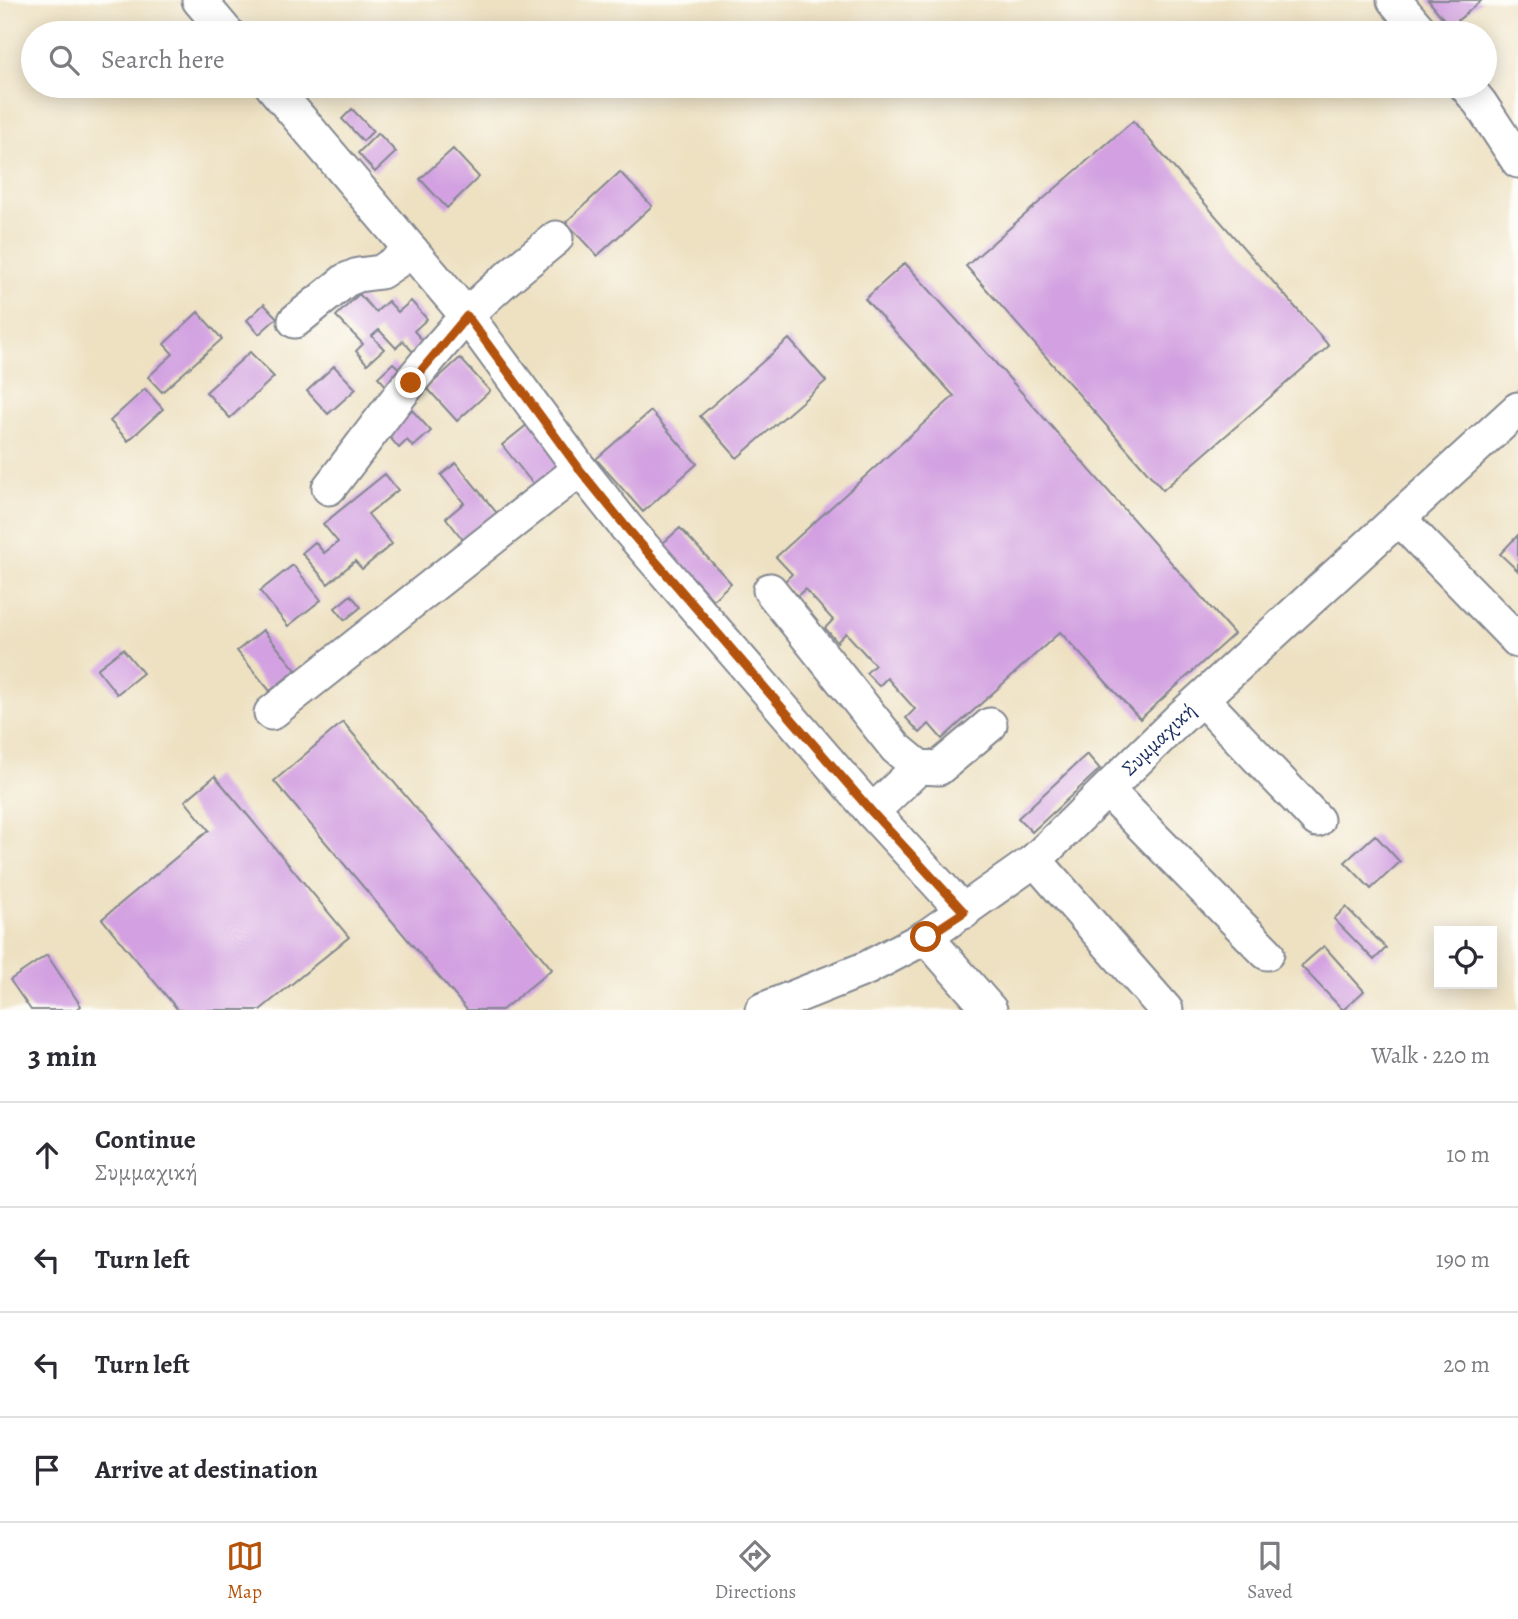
<!DOCTYPE html>
<meta charset="utf-8">
<style>
body{margin:0;font-family:Alegreya,serif;background:#f7f7f7;color:#2b2b33}
.controls{position:absolute;right:21px;bottom:21px;display:grid;overflow:hidden;border-radius:0px;box-shadow:0 4px 18px #0003}
.controls button{width:63px;height:63px;display:grid;place-items:center;padding:0;border:0;border-bottom:2px solid #e1e1e2;background:#fff;color:#2b2b33;font:35px sans-serif}
.stop{position:absolute;width:21px;height:21px;margin:-16px;border:5px solid #b45309;border-radius:50%;background:#fff}
.stop.end{background:#b45309;border-color:#fff;box-shadow:0 2px 7px #0008}
.list{margin:0;padding:0;list-style:none}
h2{display:flex;justify-content:space-between;align-items:center;height:91px;margin:0;padding:0 28px;font-size:30px}
h2 small{font-size:23px;font-weight:400;color:#7c7c81}
.list li{display:grid;grid-template-columns:46px 1fr auto;gap:21px;align-items:center;box-sizing:border-box;height:105px;padding:0 28px;border-top:2px solid #e1e1e2}
.list b{display:block;font-size:26px;white-space:nowrap}
.list p{margin:0;font-size:23px;white-space:nowrap;color:#7c7c81}
.list em{font-size:23px;font-style:normal;color:#7c7c81}
.icon{flex:none;width:38px;height:38px;fill:none;stroke:currentColor;stroke-width:2;stroke-linecap:round;stroke-linejoin:round}
.map{position:relative;flex:none;width:1518px;height:1010px;overflow:hidden}
.search{position:absolute;background:#fff;box-shadow:0 4px 18px #0003;left:21px;right:21px;top:21px;height:77px;display:flex;align-items:center;gap:18px;box-sizing:border-box;padding:0 24px;border-radius:38px;color:#7c7c81;font-size:26px}
.sheet{height:511px;background:#fff}
nav{display:flex;justify-content:space-around;align-items:center;box-sizing:border-box;height:98px;border-top:2px solid #e1e1e2;background:#fff;font-size:19px;color:#7c7c81}
nav a{display:grid;justify-items:center;gap:4px}
nav .on{color:#b45309}
.map>svg:first-child{display:block}
.building{fill:#d3a1e1}
.lines{fill:none;stroke-linecap:round;stroke-linejoin:round}
.minor-casing{stroke:#848890;stroke-width:37}
.minor{stroke:#fff;stroke-width:33}
.route{stroke:#b45309;stroke-width:9}
.labels{text-anchor:middle;dominant-baseline:central;stroke-width:6;stroke-linejoin:round;paint-order:stroke}
.street-label{font-size:21px;fill:#1b2f5e;stroke:#fdfcf7}
</style>
<div class="map">
<svg width="1518" height="1010" viewBox="0 0 1518 1010">
<rect width="100%" height="100%" fill="#fdfcf7"/>
<filter id="ink" filterUnits="userSpaceOnUse"><feTurbulence type="fractalNoise" baseFrequency=".0143" numOctaves="2"/><feDisplacementMap in="SourceGraphic" scale="14" xChannelSelector="R" yChannelSelector="G"/><feConvolveMatrix kernelMatrix="1 2 1 2 8 2 1 2 1" color-interpolation-filters="sRGB"/></filter>
<filter id="wash" filterUnits="userSpaceOnUse"><feTurbulence type="fractalNoise" baseFrequency=".00686" numOctaves="4" result="noise"/><feDisplacementMap in="SourceGraphic" scale="28" xChannelSelector="R" yChannelSelector="G"/><feGaussianBlur stdDeviation="1.57" result="paint"/><feColorMatrix in="noise" values="0 0 0 0 0 0 0 0 0 0 0 0 0 0 0 0 0 1.4 0 .05"/><feComposite in="paint" operator="in"/></filter>
<g filter="url(#wash)">
<rect width="100%" height="100%" fill="#eee1c2"/>
<g id="blocks">
<path class="building" d="M1428 0H1482L1450 27Z
M352 109 373 131 363 141 342 119Z
M1133 121 1329 346 1163 490 966 266Z
M378 133 396 152 375 172 358 153Z
M453 149 479 177 447 208 420 179Z
M620 172 652 206 597 256 566 222Z
M905 263 993 360 1234 634 1140 719 1060 632 942 739 929 724 920 733 906 718 915 709 887 678 879 686 866 673 875 665 846 633 837 642 825 628 833 620 805 589 796 597 783 583 792 574 776 557 954 396 865 299Z
M359 294 376 312 388 301 398 312 411 301 427 319 414 331 424 342 413 352 403 341 396 348 379 330 372 336 384 349 367 364 356 351 363 344 336 316Z
M264 304 277 318 259 334 247 320Z
M198 312 222 339 162 392 148 377 173 354 164 344Z
M789 339 826 381 737 458 700 416Z
M250 352 274 377 230 418 206 392Z
M460 358 490 391 457 421 427 388Z
M393 363 404 373 388 388 378 377Z
M334 366 356 389 328 414 307 391Z
M145 389 163 409 128 441 110 421Z
M412 410 431 431 413 447 407 440 399 448 387 434Z
M651 411 697 464 643 512 596 459Z
M533 420 569 464 538 490 502 445Z
M456 463 505 523 471 550 446 518 464 503 441 475Z
M385 474 398 490 368 514 392 544 362 569 355 561 328 584 302 553 315 542 324 553 338 542 323 524Z
M680 528 731 583 713 600 662 544Z
M1518 535V571L1500 554Z
M293 565 321 600 288 626 260 591Z
M351 595 361 607 345 620 335 608Z
M263 630 296 670 270 691 237 651Z
M123 649 143 673 117 694 97 669Z
M343 722 552 969 502 1010H467L274 781Z
M1087 754 1100 769 1032 832 1018 818Z
M215 776 349 937 260 1010H178L102 919 209 830 185 801Z
M1375 835 1400 862 1371 889 1345 862Z
M1346 907 1386 948 1374 960 1334 919Z
M1324 946 1364 991 1343 1010 1301 966Z
M47 955 81 1006 75 1010H31L10 980Z"/>
</g>
</g>
<g filter="url(#ink)">
<use href="#blocks" fill-opacity="0" stroke="#848890" stroke-width="2"/>
<g class="lines">
<g class="minor-casing">
<g id="minor">
<path d="M199 0 227 33"/>
<path d="M1394 0 1422 33"/>
<path d="M272 86 467 316 580 469 626 527 872 812 964 912"/>
<path d="M1466 86 1480 103 1518 161"/>
<path d="M295 321 346 280 358 275 381 272 412 251"/>
<path d="M329 488C374 430 417 369 467 316 494 287 526 263 556 238"/>
<path d="M1399 519 1518 641"/>
<path d="M770 590 896 748 919 767 939 768 990 725"/>
<path d="M1202 699 1317 820"/>
<path d="M271 713 580 469"/>
<path d="M1107 790 1267 953"/>
<path d="M872 812 919 767"/>
<path d="M1035 860 1166 1010"/>
<path d="M926 937 990 1010"/>
<path id="s1" d="M762 1010 867 968 926 937 1035 860 1179 719 1518 409"/>
</g>
</g>
<use href="#minor" class="minor"/>
</g>
</g>
<g class="lines" filter="url(#ink)">
<path class="route" d="M411 383 467 316 580 470 626 527 872 812 964 912 926 937"/>
</g>
<g class="labels">
<g class="street-label">
<text stroke="none"><textPath href="#s1" startOffset="486">Συμμαχική</textPath></text>
</g>
</g>
</svg>
<div class="controls">
<button><svg class="icon" aria-label="locate" viewBox="0 0 24 24"><circle cx="12" cy="12" r="6"/><path d="M12 2v4M12 18v4M2 12h4M18 12h4"/></svg></button>
</div>
<div class="stop" style="left:926px;top:937px"></div>
<div class="stop end" style="left:411px;top:383px"></div>
<div class="search"><svg class="icon" aria-label="search" viewBox="0 0 24 24"><circle cx="10" cy="10" r="6"/><path d="M15 15l6 6"/></svg>Search here</div>
</div>
<section class="sheet">
<h2>3 min<small>Walk · 220 m</small></h2>
<ul class="list">
<li><svg class="icon" aria-label="ahead" viewBox="0 0 24 24"><path d="M12 20V5M6 11l6-6 6 6"/></svg><div><b>Continue</b><p>Συμμαχική</p></div><em>10 m</em></li>
<li><svg class="icon" aria-label="left" viewBox="0 0 24 24"><path d="M17 20v-9H6M10 6l-5 5 5 5"/></svg><div><b>Turn left</b></div><em>190 m</em></li>
<li><svg class="icon" aria-label="left" viewBox="0 0 24 24"><path d="M17 20v-9H6M10 6l-5 5 5 5"/></svg><div><b>Turn left</b></div><em>20 m</em></li>
<li><svg class="icon" aria-label="arrive" viewBox="0 0 24 24"><path d="M6 21V4h12l-3 4 3 4H6"/></svg><div><b>Arrive at destination</b></div></li>
</ul>
</section>
<nav>
<a class="on"><svg class="icon" aria-label="map" viewBox="0 0 24 24"><path d="M3 6l6-2 6 2 6-2v14l-6 2-6-2-6 2zM9 4v14M15 6v14"/></svg>Map</a>
<a><svg class="icon" aria-label="directions" viewBox="0 0 24 24"><path d="M12 3l9 9-9 9-9-9zM9 14v-3h6M13 9l2 2-2 2"/></svg>Directions</a>
<a><svg class="icon" aria-label="saved" viewBox="0 0 24 24"><path d="M7 4h10v16l-5-4-5 4z"/></svg>Saved</a>
</nav>
